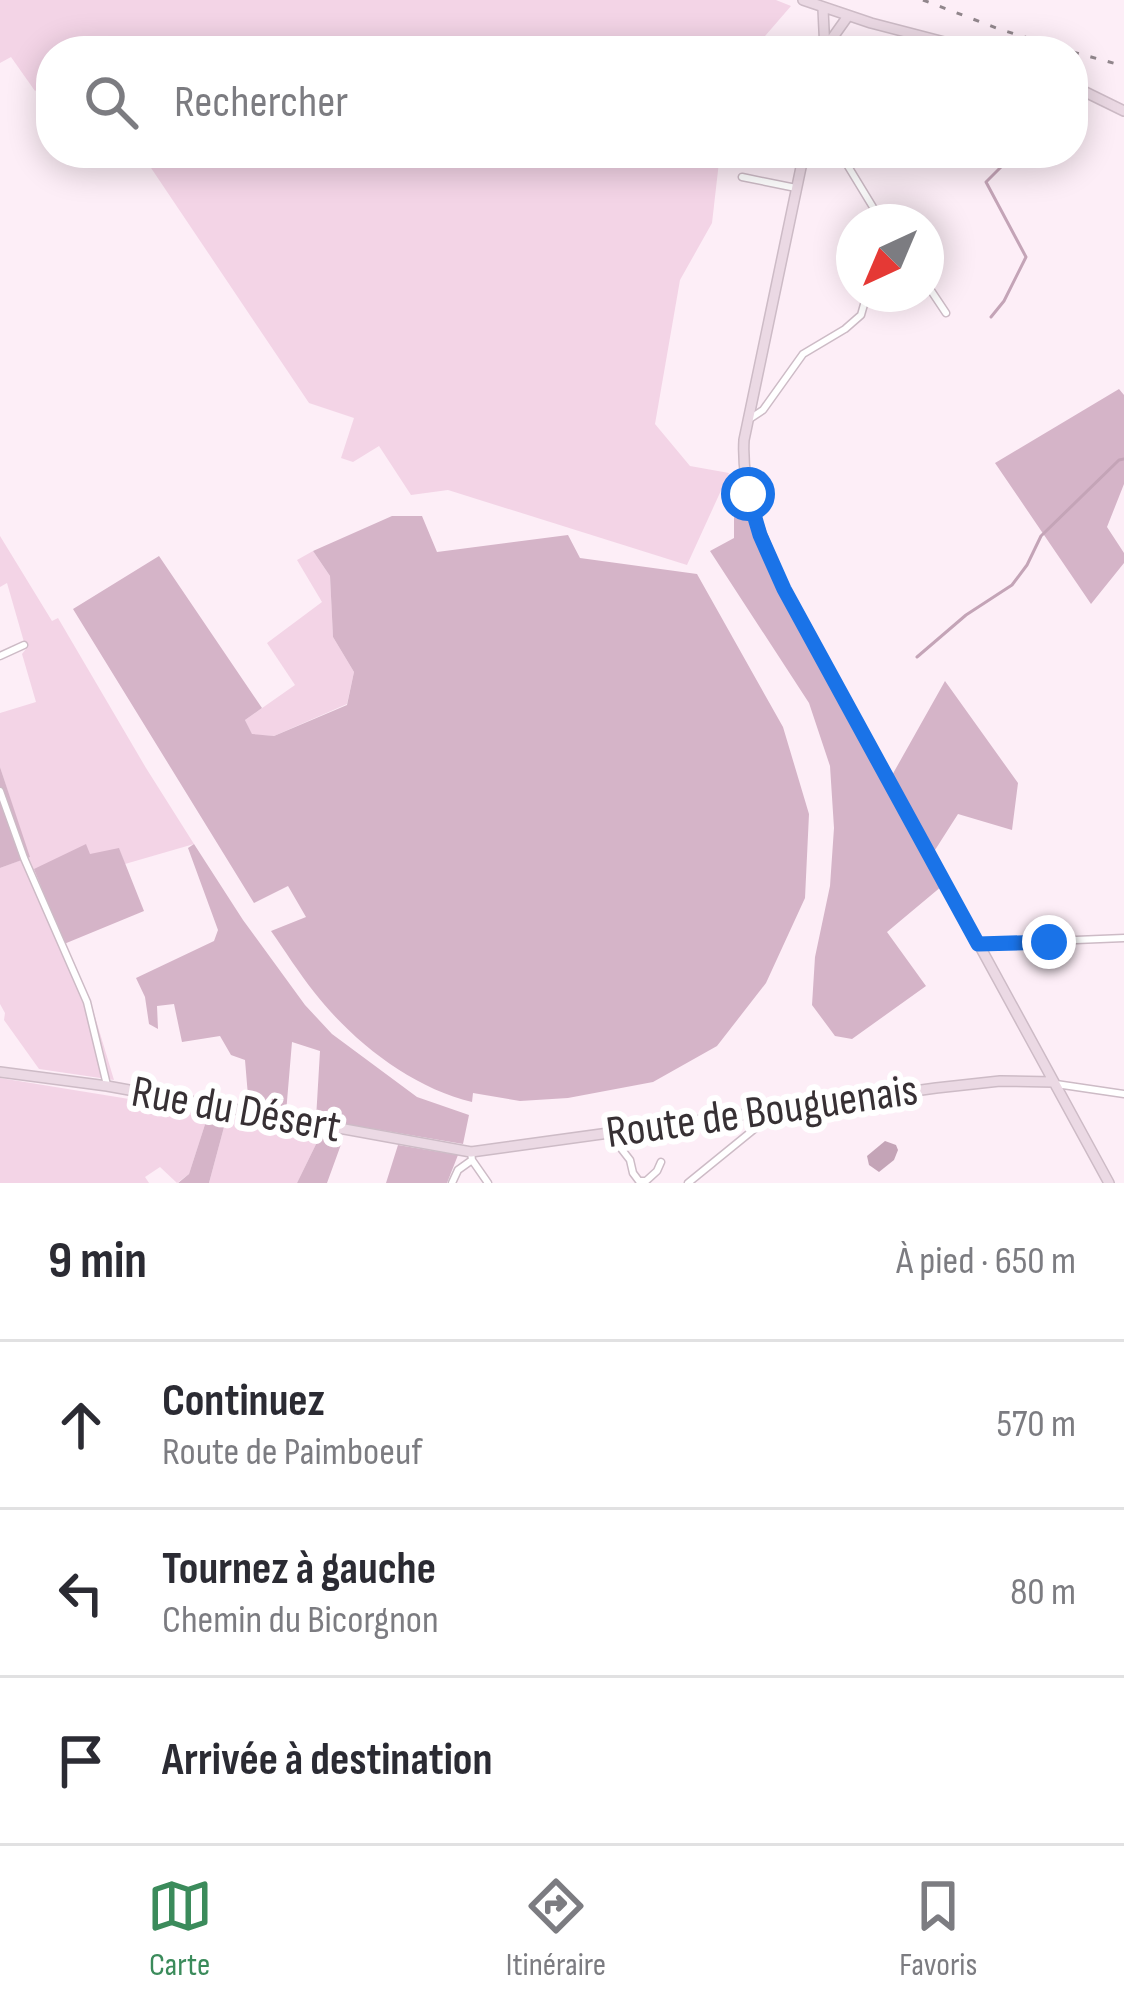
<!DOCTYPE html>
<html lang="fr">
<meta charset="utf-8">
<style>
body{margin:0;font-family:"Sofia Sans Condensed",sans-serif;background:#f7f7f7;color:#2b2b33}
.compass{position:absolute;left:836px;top:204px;width:108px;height:108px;border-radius:50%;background:#fff;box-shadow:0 6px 30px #0003;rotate:224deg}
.stop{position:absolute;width:36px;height:36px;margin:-27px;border:9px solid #1a73e8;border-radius:50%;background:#fff}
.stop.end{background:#1a73e8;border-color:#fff;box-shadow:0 3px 12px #0008}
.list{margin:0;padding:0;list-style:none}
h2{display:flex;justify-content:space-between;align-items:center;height:156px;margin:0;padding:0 48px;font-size:51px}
h2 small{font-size:39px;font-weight:400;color:#7c7c81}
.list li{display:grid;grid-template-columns:78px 1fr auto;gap:36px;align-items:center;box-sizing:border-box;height:168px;padding:0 48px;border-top:3px solid #e1e1e2}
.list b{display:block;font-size:45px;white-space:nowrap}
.list p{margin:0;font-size:39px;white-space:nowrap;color:#7c7c81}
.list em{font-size:39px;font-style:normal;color:#7c7c81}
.icon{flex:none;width:66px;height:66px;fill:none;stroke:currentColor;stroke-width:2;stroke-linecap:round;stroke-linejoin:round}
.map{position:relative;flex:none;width:1124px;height:1183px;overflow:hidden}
.search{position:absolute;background:#fff;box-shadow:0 6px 30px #0003;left:36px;right:36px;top:36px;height:132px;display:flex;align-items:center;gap:30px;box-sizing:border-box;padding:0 42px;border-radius:48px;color:#7c7c81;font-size:45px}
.sheet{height:660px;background:#fff}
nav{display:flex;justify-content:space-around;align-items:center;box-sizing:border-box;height:168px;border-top:3px solid #e1e1e2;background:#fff;font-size:33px;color:#7c7c81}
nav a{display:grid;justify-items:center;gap:6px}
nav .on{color:#3b8b5b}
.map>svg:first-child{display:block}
.green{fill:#f3d4e6}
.forest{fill:#d5b4c8}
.water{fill:#c4a4b7}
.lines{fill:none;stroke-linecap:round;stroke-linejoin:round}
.stream{stroke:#c4a4b7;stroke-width:3}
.street-casing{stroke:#cdbbc6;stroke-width:9}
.secondary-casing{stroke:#cdbbc6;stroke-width:12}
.street{stroke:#fff;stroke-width:6}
.secondary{stroke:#ebd9e4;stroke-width:9}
.rail{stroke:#91868c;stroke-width:3;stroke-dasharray:6 12;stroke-linecap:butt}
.route{stroke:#1a73e8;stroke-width:15}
.labels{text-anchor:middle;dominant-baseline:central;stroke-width:12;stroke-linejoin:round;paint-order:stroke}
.street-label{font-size:45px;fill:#373034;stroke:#fff}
</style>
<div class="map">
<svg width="1124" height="1183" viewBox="0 0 1124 1183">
<rect width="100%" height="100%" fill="#fdeef7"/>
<path class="green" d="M0 0H776L791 6 752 51H51V80L35 91 11 57 0 63Z
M141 153H720L712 223 680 280 655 424 690 466 729 473 687 565 448 490 411 495 379 446 353 462 341 458 354 418 309 403Z
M0 536 52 621 58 618 146 768 194 844 125 864 119 849 89 855 86 845 64 944 90 1000 114 1080 39 1069 4 1020 5 1013 0 1004V868L29 857 0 767V713L36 702 22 654 26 649 7 583 0 587Z
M313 551 330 576 333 637 354 672 347 704 274 736 252 735 245 720 295 685 267 643 322 602 297 560Z
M0 1078 209 1112 189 1174 177 1183 160 1167 145 1177 149 1183H0Z
M227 1116 321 1134 297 1183H209Z"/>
<path class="forest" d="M1119 389 1124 395V484L1107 527 1124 553V563L1091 604 995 463Z
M734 480 772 575 886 786 945 681 1018 783 1012 830 958 814 928 861 942 886 887 932 926 986 852 1039 835 1036 812 1005 815 957 830 886 834 828 830 766 809 703 710 551 734 538Z
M392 516H422L437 552 568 535 580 558 697 574 783 727 809 814 805 898 766 983 717 1046 653 1082 568 1098 520 1101 473 1093 472 1102C412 1088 352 1041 314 992 299 973 285 951 271 931L306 917 288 886 254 903 73 609 159 556 262 708 245 720 252 734 274 736 347 705 354 672 333 637 330 576 313 551Z
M0 767 30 857 0 868Z
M86 844 90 854 119 848 144 911 64 944 34 869Z
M194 844 243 920 305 1005 332 1034 417 1097 469 1115 463 1144 316 1119 320 1051 292 1042 286 1113 249 1108 245 1060 231 1055 220 1036 182 1042 174 1004 157 1006 158 1029 149 1024 145 997 136 978 214 941 218 930 188 848Z
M209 1112 227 1116 209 1183H178L189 1174Z
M321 1134 343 1139 327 1183H297Z
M398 1145 458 1155 447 1183H386Z"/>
<path class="water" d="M885 1141 896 1145 898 1150 894 1160 879 1172 869 1165 867 1156Z"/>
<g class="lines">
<path class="stream" d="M991 317 1004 301 1026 257 986 182 1015 153
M917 657 966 615 1012 585 1027 565 1041 536 1119 460 1124 459"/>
<g class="street-casing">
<path id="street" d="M840 153 882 222
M742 177 796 188
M926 283 946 313
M751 418 763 410 803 354 845 329 861 315 867 294
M0 656 24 645
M0 791 24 858 87 1002 107 1085
M978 944 1124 938
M1056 1084 1124 1094
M609 1133 630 1160 633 1173 639 1181H646L657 1171 661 1162
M471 1152 472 1160 488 1183
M452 1183 458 1170 472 1160
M688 1183 763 1122V1112"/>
</g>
<g class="secondary-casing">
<path id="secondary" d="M803 0 871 23 979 51
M823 9 825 51
M826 47 848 16
M1073 86 1124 111
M804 153 744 440C741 494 763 541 785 589L1109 1183
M0 1072 107 1086 471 1152 936 1088 1000 1081 1053 1082"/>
</g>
<use href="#street" class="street"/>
<use href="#secondary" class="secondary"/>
<path class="rail" d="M923 0 999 29 1070 51
M1073 52 1124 66"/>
</g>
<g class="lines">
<path class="route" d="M748 494 760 535 784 589 978 944 1049 942"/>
</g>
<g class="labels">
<g class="street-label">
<text transform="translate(236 1110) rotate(10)">Rue du Désert</text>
<text transform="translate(762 1112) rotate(-8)">Route de Bouguenais</text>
</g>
</g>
</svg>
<svg class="compass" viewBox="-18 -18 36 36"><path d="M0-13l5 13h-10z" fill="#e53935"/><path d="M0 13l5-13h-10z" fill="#7c7c81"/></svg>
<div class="stop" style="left:748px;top:494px"></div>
<div class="stop end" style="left:1049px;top:942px"></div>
<div class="search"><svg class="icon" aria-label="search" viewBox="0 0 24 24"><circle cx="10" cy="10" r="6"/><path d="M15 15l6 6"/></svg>Rechercher</div>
</div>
<section class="sheet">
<h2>9 min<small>À pied · 650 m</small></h2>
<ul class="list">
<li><svg class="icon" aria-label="ahead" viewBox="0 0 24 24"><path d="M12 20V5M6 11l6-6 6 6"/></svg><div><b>Continuez</b><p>Route de Paimboeuf</p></div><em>570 m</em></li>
<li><svg class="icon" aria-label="left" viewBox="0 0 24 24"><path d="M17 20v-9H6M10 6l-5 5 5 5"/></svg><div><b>Tournez à gauche</b><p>Chemin du Bicorgnon</p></div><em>80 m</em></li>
<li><svg class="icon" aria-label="arrive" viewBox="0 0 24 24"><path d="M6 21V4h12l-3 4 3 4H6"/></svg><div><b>Arrivée à destination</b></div></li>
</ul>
</section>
<nav>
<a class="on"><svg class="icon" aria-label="map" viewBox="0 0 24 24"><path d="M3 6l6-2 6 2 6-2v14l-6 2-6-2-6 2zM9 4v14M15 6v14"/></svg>Carte</a>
<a><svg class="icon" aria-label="directions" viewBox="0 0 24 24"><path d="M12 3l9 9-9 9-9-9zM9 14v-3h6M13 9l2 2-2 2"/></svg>Itinéraire</a>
<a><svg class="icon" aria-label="saved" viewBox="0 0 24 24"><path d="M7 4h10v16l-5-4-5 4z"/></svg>Favoris</a>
</nav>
